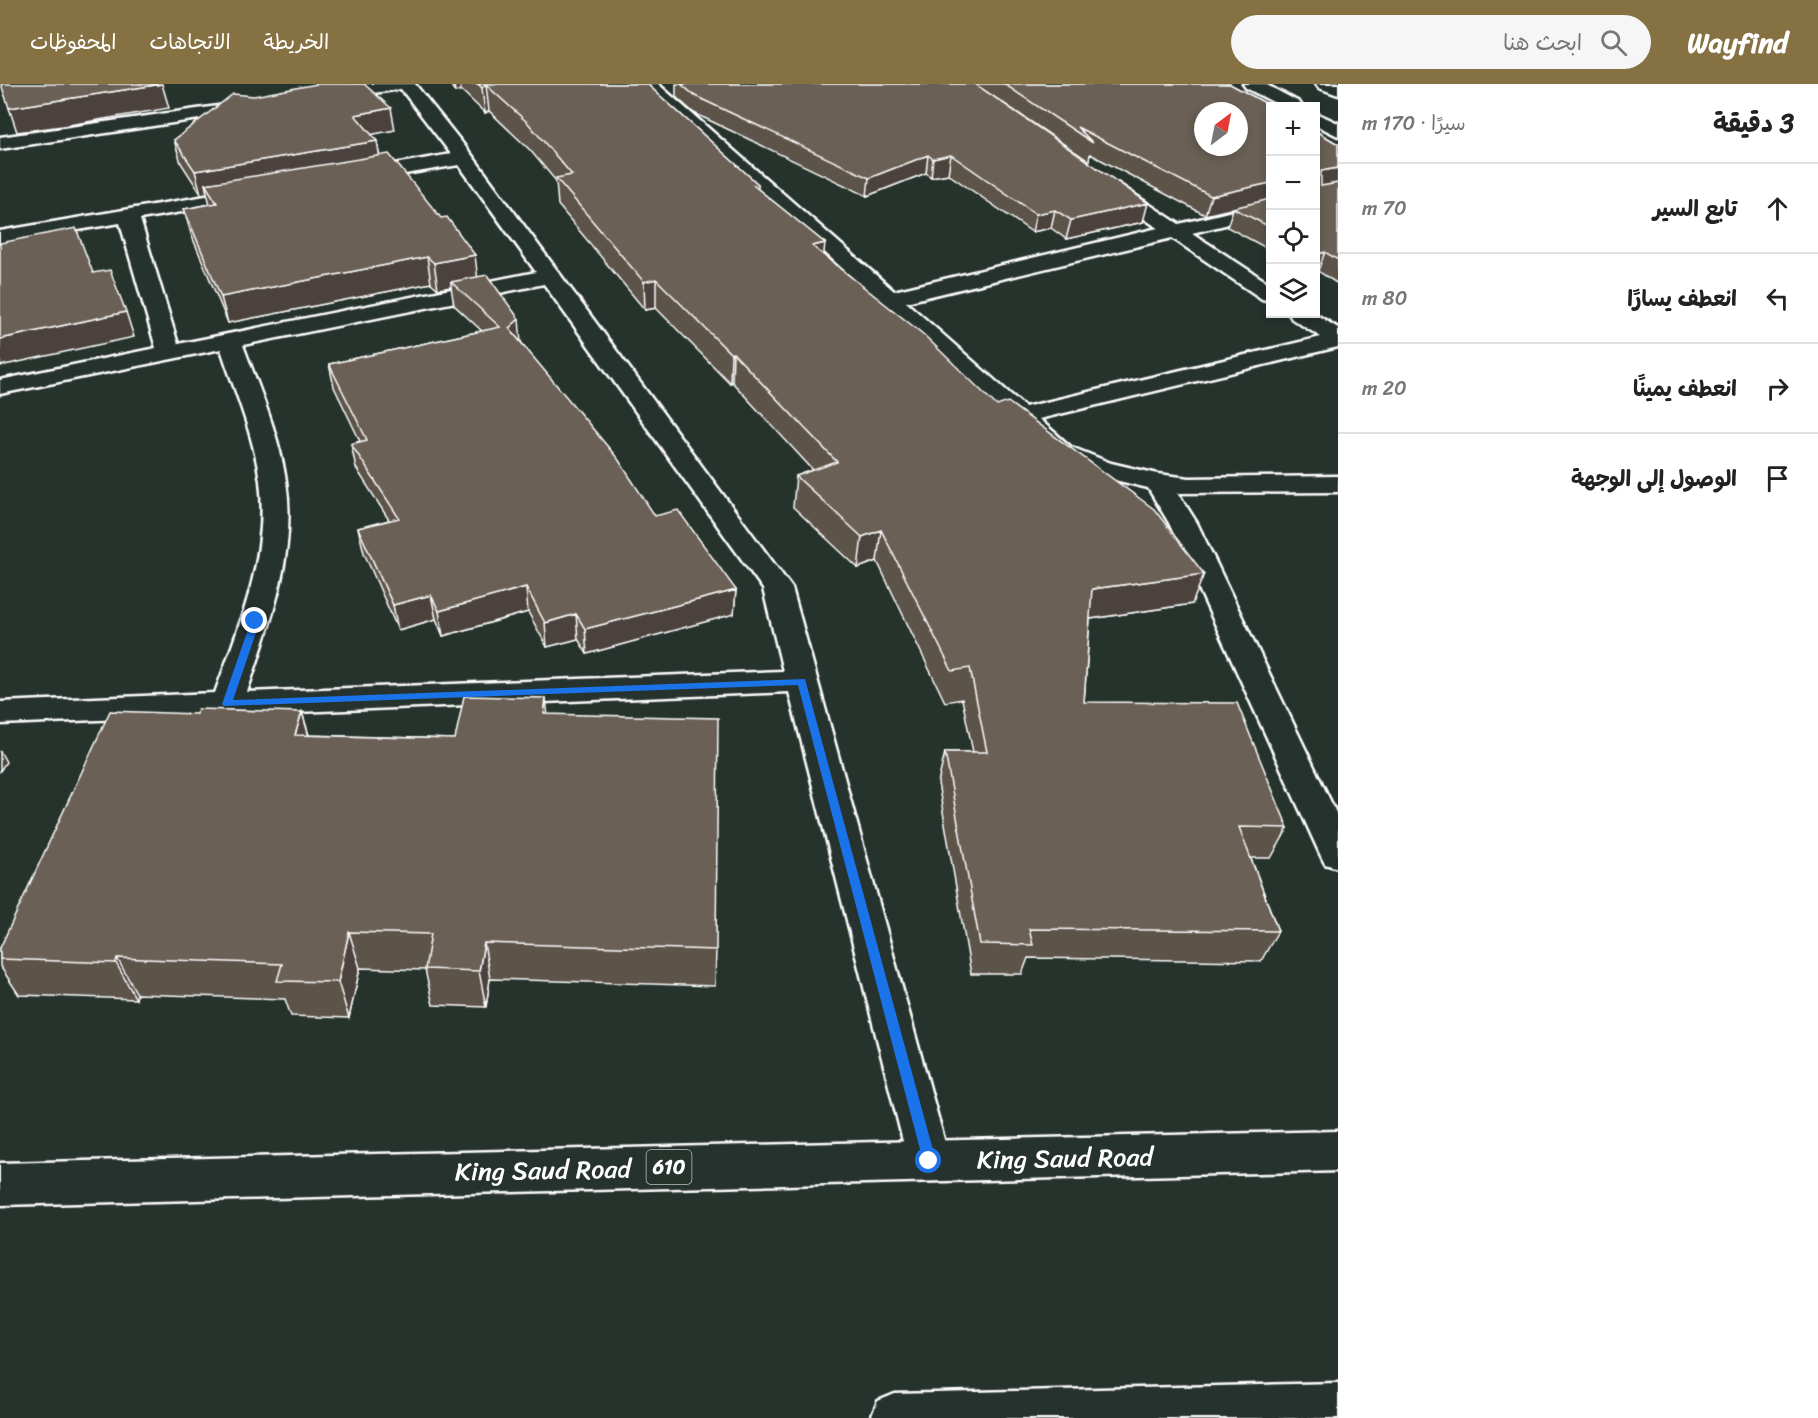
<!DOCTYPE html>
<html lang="ar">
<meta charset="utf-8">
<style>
body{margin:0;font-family:Sriracha,"Playpen Sans Arabic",sans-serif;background:#f6f6f6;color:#222;direction:rtl}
.controls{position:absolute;right:18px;top:18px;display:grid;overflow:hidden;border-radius:0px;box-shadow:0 3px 9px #0003}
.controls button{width:54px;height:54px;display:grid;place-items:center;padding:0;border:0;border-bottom:2px solid #e0e0e0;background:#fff;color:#222;font:30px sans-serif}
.compass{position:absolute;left:1194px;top:18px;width:54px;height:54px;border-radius:50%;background:#fff;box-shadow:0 3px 9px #0003;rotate:32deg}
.stop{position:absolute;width:18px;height:18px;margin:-14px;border:4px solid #1a73e8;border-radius:50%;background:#fff}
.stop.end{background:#1a73e8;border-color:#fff;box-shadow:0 2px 6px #0008}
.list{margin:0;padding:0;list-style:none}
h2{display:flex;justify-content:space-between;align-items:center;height:78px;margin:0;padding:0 24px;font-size:26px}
h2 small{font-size:20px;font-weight:400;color:#767676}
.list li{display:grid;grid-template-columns:39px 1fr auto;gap:18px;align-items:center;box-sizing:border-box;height:90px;padding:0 24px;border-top:2px solid #e0e0e0}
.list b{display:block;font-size:22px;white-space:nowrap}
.list em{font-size:20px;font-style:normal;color:#767676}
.icon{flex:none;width:33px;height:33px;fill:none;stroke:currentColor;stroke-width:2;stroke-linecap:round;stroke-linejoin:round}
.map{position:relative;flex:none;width:1338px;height:1334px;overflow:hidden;direction:ltr}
header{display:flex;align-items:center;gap:36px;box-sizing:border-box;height:84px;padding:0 30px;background:#857141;color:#fff}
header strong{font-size:28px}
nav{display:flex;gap:33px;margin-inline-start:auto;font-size:21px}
.search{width:420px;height:54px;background:#f6f6f6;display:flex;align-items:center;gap:15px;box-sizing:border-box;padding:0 21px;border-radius:33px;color:#767676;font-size:22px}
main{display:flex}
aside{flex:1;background:#fff}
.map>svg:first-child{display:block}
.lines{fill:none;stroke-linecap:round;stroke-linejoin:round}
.minor-casing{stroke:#fff;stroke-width:5}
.major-casing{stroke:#fff;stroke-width:5}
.minor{fill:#26332d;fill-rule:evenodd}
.major{fill:#26332d;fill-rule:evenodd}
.wall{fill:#5c5349;stroke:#fff;stroke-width:1.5}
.shaded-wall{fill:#4b433c;stroke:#fff;stroke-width:1.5}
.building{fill:#6b6055;stroke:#fff;stroke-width:1.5;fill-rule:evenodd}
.route{fill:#1a73e8}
.labels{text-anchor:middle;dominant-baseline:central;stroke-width:5;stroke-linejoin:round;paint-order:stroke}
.shield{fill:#26332d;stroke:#bec2c0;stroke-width:1.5}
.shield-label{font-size:20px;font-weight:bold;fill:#fff}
.near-street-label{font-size:26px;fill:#fff;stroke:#26332d}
</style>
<header>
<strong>Wayfind</strong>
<div class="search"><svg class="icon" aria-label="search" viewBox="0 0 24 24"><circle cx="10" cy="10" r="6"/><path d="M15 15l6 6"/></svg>ابحث هنا</div>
<nav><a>الخريطة</a><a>الاتجاهات</a><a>المحفوظات</a></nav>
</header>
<main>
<aside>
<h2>3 دقيقة<small>سيرًا · 170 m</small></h2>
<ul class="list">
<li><svg class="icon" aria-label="ahead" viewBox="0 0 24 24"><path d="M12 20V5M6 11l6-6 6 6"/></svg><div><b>تابع السير</b></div><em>70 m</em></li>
<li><svg class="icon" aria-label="left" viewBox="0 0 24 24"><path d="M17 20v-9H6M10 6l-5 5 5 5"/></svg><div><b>انعطف يسارًا</b></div><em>80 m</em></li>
<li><svg class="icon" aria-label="right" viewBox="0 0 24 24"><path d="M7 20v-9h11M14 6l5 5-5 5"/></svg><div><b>انعطف يمينًا</b></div><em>20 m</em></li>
<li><svg class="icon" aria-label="arrive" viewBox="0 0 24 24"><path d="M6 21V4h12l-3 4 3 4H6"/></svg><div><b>الوصول إلى الوجهة</b></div></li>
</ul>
</aside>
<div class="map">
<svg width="1338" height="1334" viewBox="0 0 1338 1334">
<rect width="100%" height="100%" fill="#26332d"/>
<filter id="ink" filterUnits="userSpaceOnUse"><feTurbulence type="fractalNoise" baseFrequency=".0167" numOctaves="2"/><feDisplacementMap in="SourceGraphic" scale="12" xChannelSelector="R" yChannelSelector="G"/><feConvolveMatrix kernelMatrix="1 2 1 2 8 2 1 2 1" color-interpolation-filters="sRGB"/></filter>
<g filter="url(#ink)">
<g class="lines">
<g class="minor-casing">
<path id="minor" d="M363 0H415L471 70 792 504 950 1077 944 1091 929 1097 914 1091 908 1077 789 608 0 640V618L215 609C240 541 269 471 260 397 254 351 235 308 221 265L0 310V296L156 264 120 139 0 159V147L253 104 260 106 263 110 260 114 253 116 140 135 178 260 536 188 459 81 357 98 350 96 347 92 350 88 451 70 401 5 325 16 319 15 316 11 319 7 325 6ZM544 200 763 505 783 587 247 608C270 540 297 470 286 397 279 350 259 305 243 261Z
M639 0H658L894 207 1158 144 1103 107 1100 103 1103 99H1117L1179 140 1270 118V130L1192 149 1270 200V217L1262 215 1172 154 906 218 1025 323 1321 253 1292 235 1289 230H1315L1338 244V263L1039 335 1071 363 1111 379 1158 390 1189 394 1338 392V408L1178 409 1197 439 1338 733V784L1325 780 1320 770 1169 439 1148 404 1094 391 1053 375Z
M1243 0H1265L1299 18 1302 22H1281L1246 4Z
M1316 0H1338V11L1319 4Z
M253 17 259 18 262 22 259 26 0 65V53Z
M1316 29 1338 39V52L1316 41Z"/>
</g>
<g class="major-casing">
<path id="major" d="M1338 1047V1087L0 1121V1079Z
M1338 1299V1334H871L878 1317 895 1310Z"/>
</g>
<use href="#minor" class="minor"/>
<use href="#major" class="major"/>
</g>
<path class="wall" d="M450 0H647L758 100V105L825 159 823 171 1192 520 1090 535 1084 618 1288 744 1271 774H1251L1278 847 1261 877 1028 874 1022 890H971L938 699 945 668H973L962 615 945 618 877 477 858 484 793 423 796 392 813 386 732 298 730 299 656 224 645 226 558 121 556 97 530 66 489 27 485 29 461 6 455 8Z
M676 0H1230L1271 22 1270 166 1227 143 1233 125 1205 131 1090 70 1089 77 981 4 1143 138 1066 155 1051 144 1032 148 948 90 931 93 926 89 867 112 694 29 676 13Z
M395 46 372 50 380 72 477 193 521 258 655 432 736 506 734 530 587 570 578 555 547 563 528 528 443 552 436 535 398 546 364 469 358 444 389 436 356 384 351 360 360 357 334 303 329 280 482 247 454 221 451 203 438 205 431 199 228 239 191 150 184 125 210 120 207 109 201 110 181 79 174 56Z
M1316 47 1338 60V200L1318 187 1316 188Z
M302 628 309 651 455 655 547 630 716 866 715 902 490 895 486 923 433 921 425 886 360 884 349 934 291 932 285 915 137 910 136 915 19 911 0 882V864L196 630Z"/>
<path class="shaded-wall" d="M162 0 169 24 63 42 17 48 9 24Z
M454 0H460L461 6 455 8Z
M486 1 489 27 485 29 482 4Z
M391 24 395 46 359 53 355 31Z
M377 57 381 80 205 100 207 109 201 110 195 87Z
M928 71 926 89 867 112 869 94Z
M951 71 948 90 931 93 933 75Z
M1338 84V101L1316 105 1321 87Z
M1270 99V116L1205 131 1211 112Z
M1148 119 1143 138 1066 155 1071 136Z
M1055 126 1051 144 1032 148 1036 130Z
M825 159 822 187 812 162Z
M1325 168 1318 187 1316 188V183L1321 169Z
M475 171 478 197 451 198V203L438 205 434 179Z
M427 173 431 199 228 239 221 213Z
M656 195V224L645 226 644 198Z
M126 228 134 253 0 282V255Z
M519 235 521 259 509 244Z
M733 269 732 298 730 299 731 270Z
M881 446 877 477 858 484 862 453Z
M1204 490 1192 520 1083 536 1092 505Z
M526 503 528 528 443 552 439 527Z
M736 506 734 530 587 570 585 545Z
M431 511 436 535 398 546 393 521Z
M576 530 578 555 547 563 545 539Z
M546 614 550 652 544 630Z
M302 628 313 667 295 651Z
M0 667 6 678 0 687Z
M349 848 360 884 349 934 338 898Z
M484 859 490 895 486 923 479 887Z
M117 874 137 910 136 915 116 879Z"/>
<path class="building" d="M1 0H162L9 24Z
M317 0H364L391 24 355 31 377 57 195 87 174 56 233 10 254 12Z
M478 0H647L758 100 753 101 825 159 812 162 923 250 997 322 1008 318 1154 425 1204 490 1092 505 1084 618 1237 619 1288 744 1239 743 1278 847 1029 845 1033 861 980 860 945 668H987L970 584 952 587 881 446 862 453 796 392 837 378 733 269 731 270 656 195 644 198 556 94 572 91 528 39 486 1 482 4Z
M681 0H975L1148 119 1071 136 1055 126 1036 130 951 71 933 75 928 71 869 94 695 12Z
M1004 0H1230L1271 22 1270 99 1211 112 1077 43 1093 59ZM1203 27H1239V63H1203Z
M1316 47 1338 60V84L1321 87V102L1338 99V176L1325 168 1321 169 1316 167Z
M389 70 441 134 447 133 475 171 434 179 427 173 221 213 184 125 217 119 205 100Z
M1270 115V143L1233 124Z
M76 144 93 189 110 186 126 228 0 255V159Z
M487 191 519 235 509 244 618 375 655 432 678 426 736 506 585 545 576 530 545 539 526 503 439 527 431 511 393 521 358 444 399 434 351 360 367 356 329 280 500 243 451 198Z
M464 612 546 614 544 630 718 634 716 866 484 859 479 887 425 885 431 850 349 848 338 898 277 897 282 880 117 874 116 879 0 875V864L110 627 196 630 198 625 302 628 295 651 455 655Z"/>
</g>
<path class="route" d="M252 534 260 537 233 616 805 595 936 1077 934 1081H925L923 1077 798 601 224 622 222 620Z"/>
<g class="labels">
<rect class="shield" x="646.5" y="1066" width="45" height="34" rx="4.5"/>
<g class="shield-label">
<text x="669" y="1083">610</text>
</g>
<g class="near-street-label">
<text transform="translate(1065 1074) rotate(-1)">King Saud Road</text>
<text transform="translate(543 1086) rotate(-1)">King Saud Road</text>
</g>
</g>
</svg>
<div class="controls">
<button>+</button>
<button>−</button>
<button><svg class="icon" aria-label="locate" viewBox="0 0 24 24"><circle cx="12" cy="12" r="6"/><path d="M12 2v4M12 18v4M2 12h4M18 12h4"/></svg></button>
<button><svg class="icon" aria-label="layers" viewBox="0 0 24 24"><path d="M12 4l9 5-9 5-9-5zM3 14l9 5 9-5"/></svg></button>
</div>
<svg class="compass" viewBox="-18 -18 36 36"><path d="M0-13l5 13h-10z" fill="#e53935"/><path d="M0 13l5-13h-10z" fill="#767676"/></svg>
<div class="stop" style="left:929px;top:1077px"></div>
<div class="stop end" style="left:255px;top:537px"></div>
</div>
</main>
